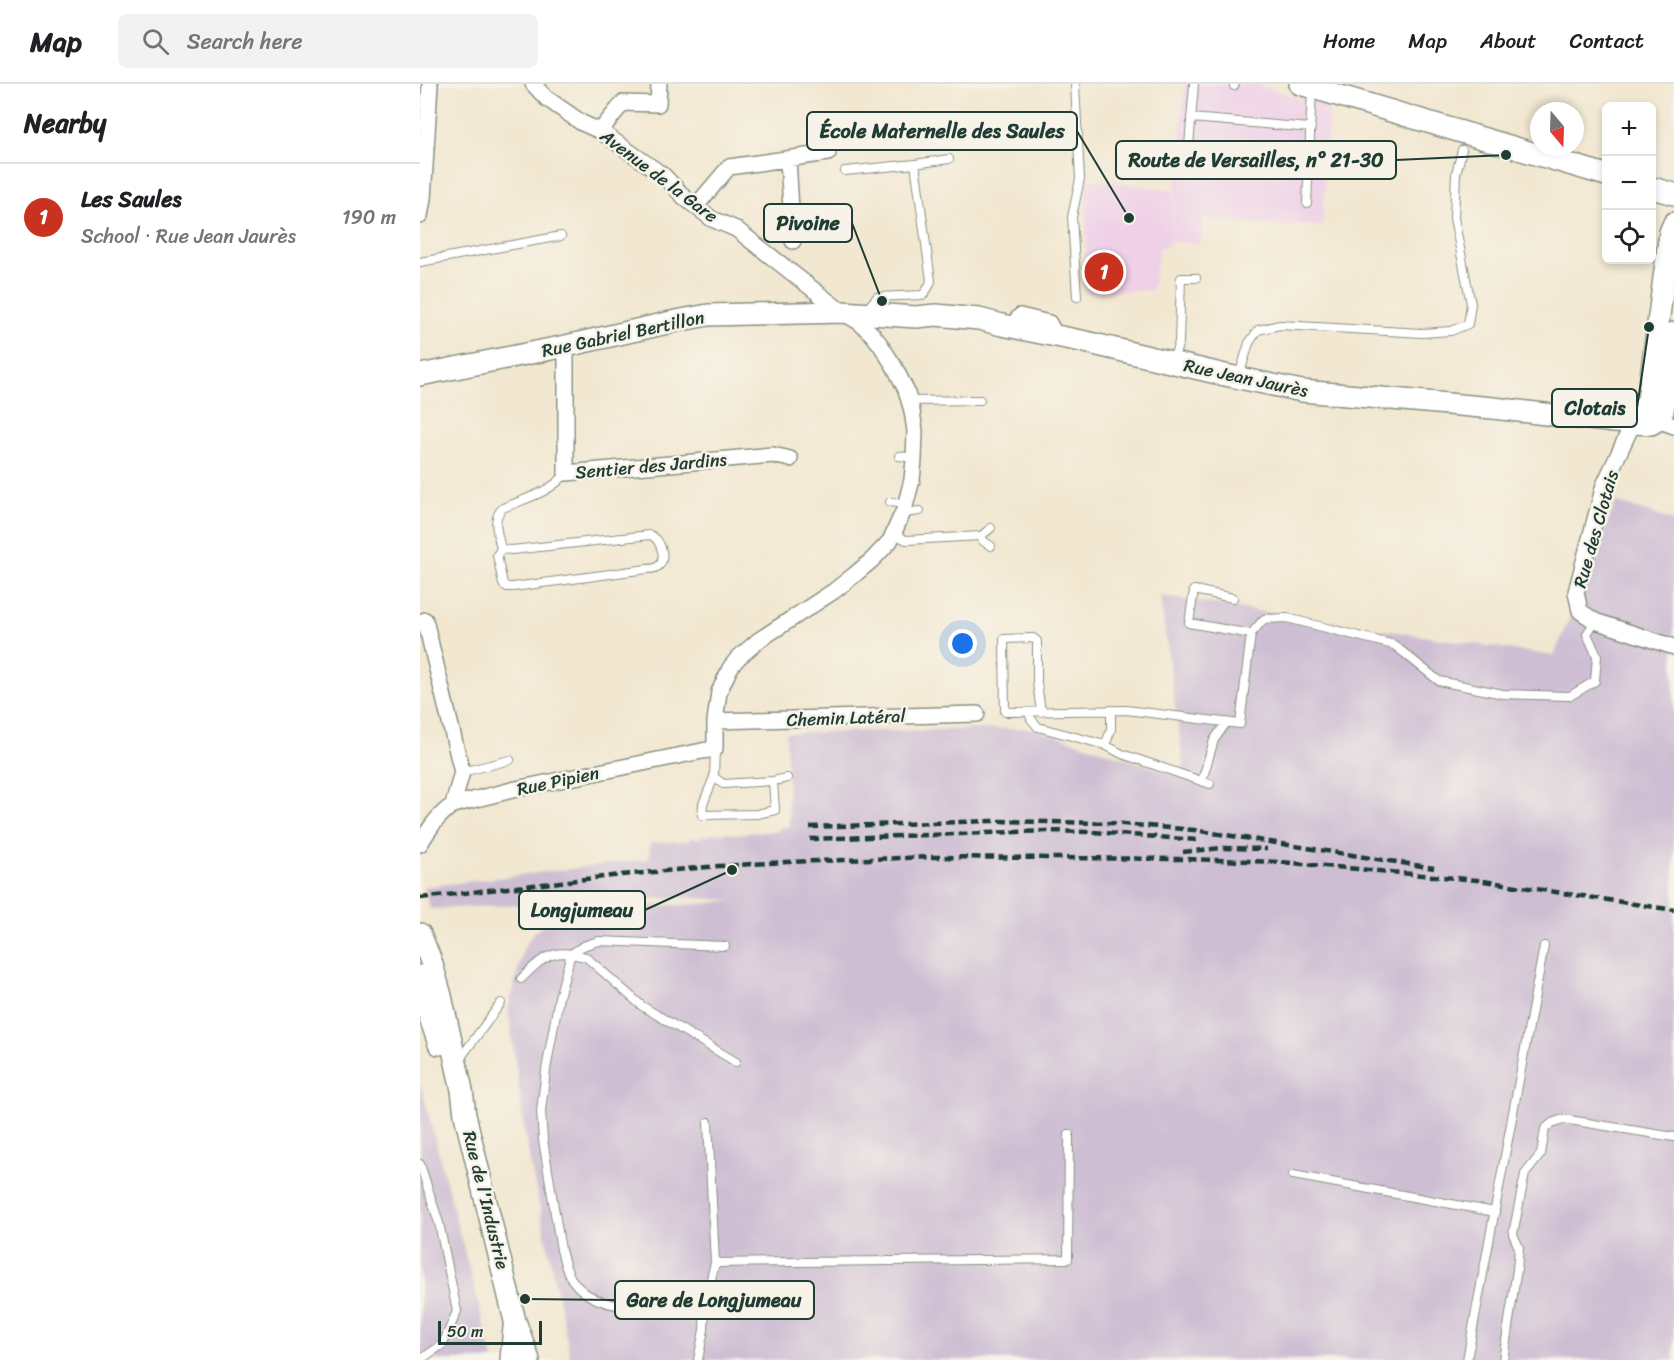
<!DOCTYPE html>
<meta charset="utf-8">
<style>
body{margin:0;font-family:Sriracha,sans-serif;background:#f2f2f2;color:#202124}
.controls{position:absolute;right:18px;top:18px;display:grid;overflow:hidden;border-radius:9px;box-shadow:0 3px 9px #0003}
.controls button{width:54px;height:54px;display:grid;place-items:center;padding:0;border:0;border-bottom:2px solid #e0e0e0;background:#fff;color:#202124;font:30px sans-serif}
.compass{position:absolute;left:1110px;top:18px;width:54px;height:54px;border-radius:50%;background:#fff;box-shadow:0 3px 9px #0003;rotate:161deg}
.scale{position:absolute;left:18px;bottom:15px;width:104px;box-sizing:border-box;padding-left:6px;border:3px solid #1f3d34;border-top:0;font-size:16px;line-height:21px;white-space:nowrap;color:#1f3d34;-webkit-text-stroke:4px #f7f3e8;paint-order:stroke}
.you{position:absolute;left:543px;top:560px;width:21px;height:21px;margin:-15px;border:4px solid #fff;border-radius:50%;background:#1a73e8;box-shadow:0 0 0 9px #1a73e833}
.badge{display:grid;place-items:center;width:39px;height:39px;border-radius:50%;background:#c8321e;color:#fff;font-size:20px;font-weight:700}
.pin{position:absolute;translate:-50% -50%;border:3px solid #fff;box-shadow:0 2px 6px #0006}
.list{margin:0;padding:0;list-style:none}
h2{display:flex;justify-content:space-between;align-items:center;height:78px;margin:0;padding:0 24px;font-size:26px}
h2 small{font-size:20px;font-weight:400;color:#757577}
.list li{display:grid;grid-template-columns:39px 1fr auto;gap:18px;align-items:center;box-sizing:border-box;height:108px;padding:0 24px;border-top:2px solid #e0e0e0}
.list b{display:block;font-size:22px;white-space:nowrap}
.list p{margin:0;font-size:20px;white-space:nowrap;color:#757577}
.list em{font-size:20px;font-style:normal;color:#757577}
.icon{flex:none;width:33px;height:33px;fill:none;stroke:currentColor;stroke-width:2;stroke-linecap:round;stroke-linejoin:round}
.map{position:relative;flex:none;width:1254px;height:1276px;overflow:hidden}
header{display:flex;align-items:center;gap:36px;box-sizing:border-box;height:84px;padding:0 30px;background:#fff;border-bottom:2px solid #e0e0e0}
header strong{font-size:28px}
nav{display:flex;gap:33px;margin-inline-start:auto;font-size:21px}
.search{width:420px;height:54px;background:#f2f2f2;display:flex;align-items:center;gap:15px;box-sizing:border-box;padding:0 21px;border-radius:9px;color:#757577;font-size:22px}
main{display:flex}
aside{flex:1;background:#fff}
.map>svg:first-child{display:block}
.built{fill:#efd0e7}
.industrial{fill:#cdbed3}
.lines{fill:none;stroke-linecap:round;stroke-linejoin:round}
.lane-casing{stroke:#889282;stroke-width:10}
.street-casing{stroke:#889282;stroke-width:18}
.secondary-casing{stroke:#889282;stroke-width:24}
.lane{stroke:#fff;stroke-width:8}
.street{stroke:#fff;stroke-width:15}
.secondary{stroke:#fff;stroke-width:21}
.rail{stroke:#1f3d34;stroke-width:4.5;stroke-dasharray:9 4.5;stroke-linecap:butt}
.labels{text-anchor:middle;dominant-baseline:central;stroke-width:5;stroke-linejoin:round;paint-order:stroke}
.street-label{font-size:18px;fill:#1f3d34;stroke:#f7f3e8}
.leader{fill:none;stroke:#1f3d34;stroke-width:2}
.callout-dot{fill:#1f3d34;stroke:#f7f3e8;stroke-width:2}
.callout{fill:#f7f3e8;stroke:#1f3d34;stroke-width:2}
.callout-label{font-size:20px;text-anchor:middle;font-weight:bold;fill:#1f3d34}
</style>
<header>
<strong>Map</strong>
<div class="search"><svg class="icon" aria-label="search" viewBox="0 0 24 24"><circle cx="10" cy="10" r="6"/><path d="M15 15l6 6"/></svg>Search here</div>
<nav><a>Home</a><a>Map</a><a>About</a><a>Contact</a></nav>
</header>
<main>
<aside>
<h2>Nearby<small></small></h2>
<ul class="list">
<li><span class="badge">1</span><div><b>Les Saules</b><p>School · Rue Jean Jaurès</p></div><em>190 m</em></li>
</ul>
</aside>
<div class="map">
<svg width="1254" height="1276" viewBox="0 0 1254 1276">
<rect width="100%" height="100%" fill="#f7f3e8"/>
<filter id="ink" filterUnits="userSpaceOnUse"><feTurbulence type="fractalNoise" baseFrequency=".0167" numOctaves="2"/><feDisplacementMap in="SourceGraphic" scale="12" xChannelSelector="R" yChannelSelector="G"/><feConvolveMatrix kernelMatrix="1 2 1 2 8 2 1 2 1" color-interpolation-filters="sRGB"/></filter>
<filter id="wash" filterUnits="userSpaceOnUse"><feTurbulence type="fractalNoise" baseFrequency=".008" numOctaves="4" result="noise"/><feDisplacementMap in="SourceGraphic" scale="24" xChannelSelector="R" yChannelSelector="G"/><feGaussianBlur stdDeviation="1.35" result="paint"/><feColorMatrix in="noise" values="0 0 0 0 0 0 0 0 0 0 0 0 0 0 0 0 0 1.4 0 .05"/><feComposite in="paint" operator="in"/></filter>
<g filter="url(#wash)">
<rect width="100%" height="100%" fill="#f2e7d0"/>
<path class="built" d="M765 0H834L909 23 902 143 873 140 872 143 783 135 780 160 751 157Z
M666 95 754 106 750 161 739 164 732 206 666 209Z"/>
<path class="industrial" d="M1196 418 1254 437V1276H151L106 1057 88 925 103 866 113 849 122 842 140 834 193 831 231 822 281 820 315 816 263 813 10 825 4 803 229 775 230 759 269 757V754H281V752L291 751V750L310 748V750L359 747V743H369L366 649 614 644 765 694 740 512 1134 572Z
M0 998 73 1276H0Z"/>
</g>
<g filter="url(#ink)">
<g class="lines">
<g class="lane-casing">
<path id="lane" d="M655 0 660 95 652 133 657 213
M814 2 815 0
M771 34 891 44
M425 87 495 80 529 75
M767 87 774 0
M887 119 892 5
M0 178 141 152
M446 226 457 213 503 211 508 204 511 197 495 80
M753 277 759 258 761 194H776
M819 292 829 259 838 246 860 241 1002 249 1031 247 1048 240 1051 220 1034 134 1036 90 1042 66
M489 317 560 316
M479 372 494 374
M470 418 486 420
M484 429 500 427
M571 444 561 452 563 457 571 462
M474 450 486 456 561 452
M81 465 77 471 83 500 87 503H93L227 485C230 485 234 485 237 483 248 477 241 454 230 451L92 466 81 465C78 450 71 434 83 424 104 415 132 408 146 389
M813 514 774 506 769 539 831 550
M609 628 611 635 618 643 685 661 691 646V626
M621 628 617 599V557L613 554 584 555 585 628 706 626 820 640 831 550 844 535 867 534 974 561 1019 597 1083 610 1150 612 1175 597 1177 572 1167 550 1175 537
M685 661 702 670 790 700
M42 688 90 676
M294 693 303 700 353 697 355 726 337 730 282 731 283 720 294 693 295 665
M353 697 367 694
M782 697 794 656 806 639
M101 895C116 880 128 866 151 870L163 862 178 857 305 862
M39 976 81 919
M0 1080 19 1139 37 1227 23 1260 0 1276
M873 1091 1075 1128
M295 1179 648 1175 649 1050
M285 1219 295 1179 288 1038
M278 1276 284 1246 285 1219C245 1222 180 1234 153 1197 146 1188 144 1177 141 1166L123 1056 121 1027 126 986 139 913 151 870 166 873 222 922 316 978
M1047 1276 1124 862
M1083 1276 1097 1185 1099 1164 1093 1150 1105 1090 1121 1070 1125 1045 1132 1039 1143 1035 1254 1053"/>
</g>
<g class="street-casing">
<path id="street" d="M180 47 203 19 238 20 239 0
M368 76 373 157
M276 122 309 83 408 69
M0 132 3 115 10 0
M591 243 600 232 629 239 636 252
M146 262V389L353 371 370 375
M1238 336 1254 342
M1213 339 1184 401 1156 508 1160 527 1175 537 1254 563
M5 536 42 688 33 721
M295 637 557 630
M0 760C9 745 18 731 33 721L96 705 282 667 295 665V637L299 608 310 584 318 574 339 556 414 507 433 492 452 476 470 457 484 426 492 396 494 376 495 347 492 327 486 306 474 282 460 260 452 250 439 238 422 228 316 145 292 135 265 114 244 92 180 47 162 39 126 14 113 0"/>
</g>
<g class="secondary-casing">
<path id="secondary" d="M880 0 1186 91
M1232 104 1254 110
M0 291 146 262 256 237 288 231 422 228 496 233 516 231 559 235 582 241 661 257 805 291 882 307 1073 324 1195 338 1231 340 1238 336 1243 327 1254 249
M1213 339 1228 316 1250 148 1254 139
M0 850 11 877 21 912 42 1006 45 1031 95 1237 109 1276
M0 892 1 907 19 960
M91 1276 94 1243"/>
</g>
<use href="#lane" class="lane"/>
<use href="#street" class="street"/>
<use href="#secondary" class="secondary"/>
<path class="rail" d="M390 743 572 737 690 739 774 746 1014 784
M390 755 626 747 672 748 777 756
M763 768 802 764 847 765
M0 814 201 791 299 782 367 778 511 773 764 775 861 778 1057 796 1254 826"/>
</g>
</g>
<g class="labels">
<g class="street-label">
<text transform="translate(239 92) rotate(37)">Avenue de la Gare</text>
<text transform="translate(203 250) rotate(-12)">Rue Gabriel Bertillon</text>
<text transform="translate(826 294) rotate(12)">Rue Jean Jaurès</text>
<text transform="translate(231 382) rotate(-5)">Sentier des Jardins</text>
<text transform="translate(1176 445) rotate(-74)">Rue des Clotais</text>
<text transform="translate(426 634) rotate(-2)">Chemin Latéral</text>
<text transform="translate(138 697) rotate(-12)">Rue Pipien</text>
<text transform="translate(66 1116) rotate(76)">Rue de l'Industrie</text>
</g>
</g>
<path class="leader" d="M709 134L657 47M1086 71L976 76M462 217L432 139M1229 243L1217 324M312 786L225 826M105 1215L195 1216"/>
<g class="callout-dot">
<circle cx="709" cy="134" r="6"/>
<circle cx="1086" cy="71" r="6"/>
<circle cx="462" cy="217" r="6"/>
<circle cx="1229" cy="243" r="6"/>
<circle cx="312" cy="786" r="6"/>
<circle cx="105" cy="1215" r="6"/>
</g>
<g class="callout">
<rect x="387" y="28" width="270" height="38" rx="6"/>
<rect x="696" y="57" width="280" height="38" rx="6"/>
<rect x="344" y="120" width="88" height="38" rx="6"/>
<rect x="1132" y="305" width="85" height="38" rx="6"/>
<rect x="99" y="807" width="126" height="38" rx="6"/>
<rect x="195" y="1197" width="199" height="38" rx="6"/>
</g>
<g class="callout-label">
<text x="522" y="54">École Maternelle des Saules</text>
<text x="836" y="83">Route de Versailles, n° 21-30</text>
<text x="388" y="146">Pivoine</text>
<text x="1175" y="331">Clotais</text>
<text x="162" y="833">Longjumeau</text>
<text x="294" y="1223">Gare de Longjumeau</text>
</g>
</svg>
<div class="controls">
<button>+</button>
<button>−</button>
<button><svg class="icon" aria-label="locate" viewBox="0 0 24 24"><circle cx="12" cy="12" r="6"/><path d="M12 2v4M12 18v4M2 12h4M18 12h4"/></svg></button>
</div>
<svg class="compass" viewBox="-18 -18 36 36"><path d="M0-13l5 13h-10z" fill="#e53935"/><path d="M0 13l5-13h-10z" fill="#757577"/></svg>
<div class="scale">50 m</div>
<div class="you"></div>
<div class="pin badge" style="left:684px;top:188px">1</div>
</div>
</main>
